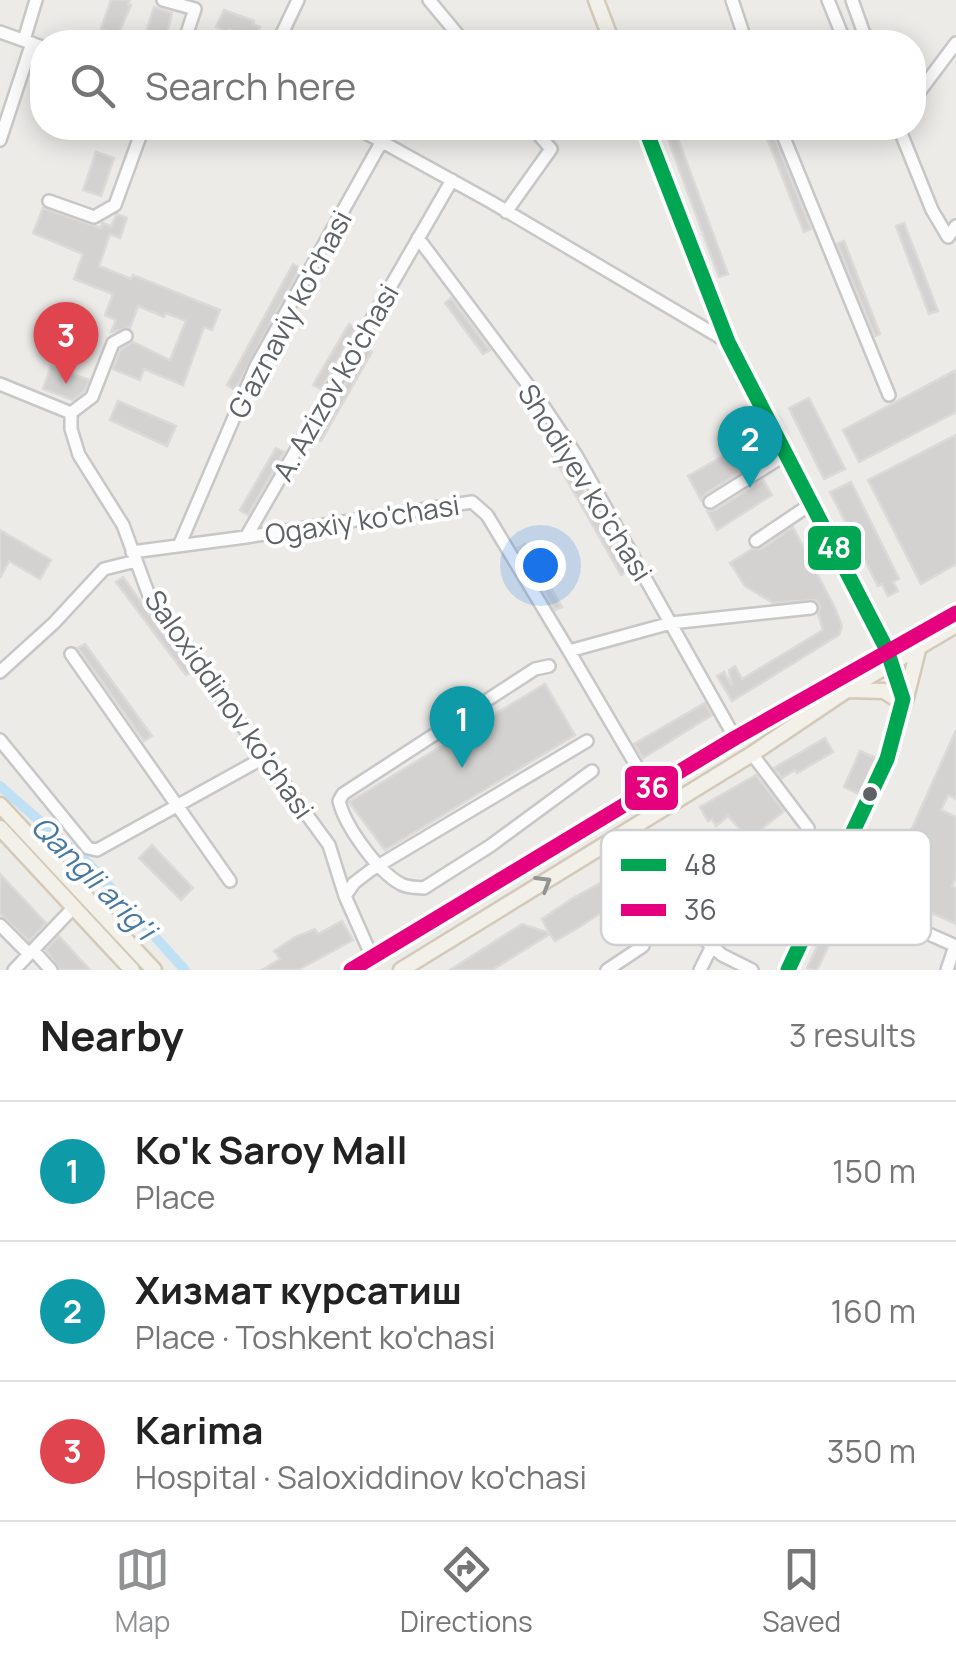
<!DOCTYPE html>
<meta charset="utf-8">
<style>
body{margin:0;font-family:Manrope,sans-serif;background:#f2f2f2;color:#222}
.you{position:absolute;left:540px;top:565px;width:35px;height:35px;margin:-25px;border:8px solid #fff;border-radius:50%;background:#1a73e8;box-shadow:0 0 0 15px #1a73e833}
.badge{display:grid;place-items:center;width:65px;height:65px;border-radius:50%;background:#909193;color:#fff;font-size:32px;font-weight:700}
.pin{position:absolute;translate:-50% -82px;filter:drop-shadow(0 2px 5px #0008)}
.pin::after{content:'';position:absolute;top:52px;width:35px;height:30px;background:inherit;clip-path:polygon(0 0,100% 0,50% 100%)}
.list{margin:0;padding:0;list-style:none}
h2{display:flex;justify-content:space-between;align-items:center;height:130px;margin:0;padding:0 40px;font-size:42px}
h2 small{font-size:32px;font-weight:400;color:#767676}
.list li{display:grid;grid-template-columns:65px 1fr auto;gap:30px;align-items:center;box-sizing:border-box;height:140px;padding:0 40px;border-top:2px solid #e0e0e0}
.list b{display:block;font-size:38px;white-space:nowrap}
.list p{margin:0;font-size:32px;white-space:nowrap;color:#767676}
.list em{font-size:32px;font-style:normal;color:#767676}
.icon{flex:none;width:55px;height:55px;fill:none;stroke:currentColor;stroke-width:2;stroke-linecap:round;stroke-linejoin:round}
.map{position:relative;flex:none;width:956px;height:970px;overflow:hidden}
.search{position:absolute;background:#fff;box-shadow:0 5px 25px #0003;left:30px;right:30px;top:30px;height:110px;display:flex;align-items:center;gap:25px;box-sizing:border-box;padding:0 35px;border-radius:40px;color:#767676;font-size:38px}
.sheet{height:550px;background:#fff}
nav{display:flex;justify-content:space-around;align-items:center;box-sizing:border-box;height:140px;border-top:2px solid #e0e0e0;background:#fff;font-size:28px;color:#767676}
nav a{display:grid;justify-items:center;gap:5px}
nav .on{color:#909193}
.map>svg:first-child{display:block}
.lines{fill:none;stroke-linecap:round;stroke-linejoin:round}
.canal{stroke:#c0e0f3;stroke-width:10}
.building{fill:#d3d2d1;stroke:#dcdad8;stroke-width:2.5}
.minor-casing{stroke:#c7c7c7;stroke-width:16}
.major-casing{stroke:#d3c9b8;stroke-width:19}
.minor{stroke:#fcfcfc;stroke-width:11}
.major{stroke:#f2f0e9;stroke-width:14}
.bus-1-casing{stroke:#fff;stroke-width:22}
.bus-2-casing{stroke:#fff;stroke-width:22}
.bus-1{stroke:#00a651;stroke-width:15}
.bus-2{stroke:#e5007d;stroke-width:15}
.oneway{stroke:#929393}
.bus-dot{fill:#5e6165;stroke:#fff;stroke-width:4}
.labels{text-anchor:middle;dominant-baseline:central;stroke-width:8;stroke-linejoin:round;paint-order:stroke}
.street-label{font-size:28px;fill:#5e6165;stroke:#fff}
.water-label{font-size:30px;font-style:italic;fill:#4778a1;stroke:#fff}
.key{fill:#fff;stroke:#cfd0d1;stroke-width:2.5}
.key-label{font-size:28px;fill:#5e6165}
.line-badge{stroke:#fff;stroke-width:4}
.badge-label{font-size:28px;text-anchor:middle;font-weight:bold;fill:#fff}
</style>
<div class="map">
<svg width="956" height="970" viewBox="0 0 956 970">
<rect width="100%" height="100%" fill="#edebe8"/>
<g class="lines">
<path class="canal" d="M0 786 91 866 185 970"/>
</g>
<path class="building" d="M111 0H130L128 4 131 5 118 35 101 29Z
M154 7 172 13 165 42H143Z
M224 10 254 21 253 24 260 27 253 42 241 39 243 36 229 29 227 32 216 27Z
M674 128 728 274 719 277 665 131Z
M763 128H771L811 229 804 232Z
M96 152 114 158 101 196 83 190Z
M43 208 101 228 102 223 111 226 117 214 127 218 120 238 110 234 99 266 131 279 133 275 220 310 212 330 204 327 183 385 144 369 140 380 113 369 120 350 133 342 170 360 186 321 166 313 164 317 138 306 130 328 111 332 116 320 105 315 113 294 74 279 83 254 33 233Z
M904 223 938 311 929 314 896 226Z
M844 241 880 334 875 336 837 244Z
M293 264 300 268 235 390 227 385Z
M451 298 490 350 483 354 445 303Z
M349 324 356 328 321 389 313 385Z
M366 348 372 352 321 441 315 437Z
M51 366 89 380 84 391 73 400 43 389Z
M956 370V412L859 462 843 430Z
M809 398 845 469 824 479 789 408Z
M118 401 176 426 167 446 110 420Z
M956 435V564L921 584 868 480Z
M741 446 753 464 705 494 701 500 688 476Z
M276 448 284 452 248 515 240 510Z
M560 450 629 570 621 575 552 454Z
M763 480 772 495 717 530 707 511 715 510Z
M851 482 899 579 893 582 898 591 888 596 882 584 878 586 830 492Z
M793 527 835 608 842 626 839 635 732 701 717 676 724 672 732 686 729 670 735 666 742 679 823 630 818 614 820 606 816 600 773 603 745 586 730 563 752 549H761Z
M0 530 51 560 40 579 9 561 0 578Z
M525 544 562 607 555 610 518 548Z
M123 577 191 672 186 675 116 582Z
M85 644 152 736 144 741 78 648Z
M545 684 575 735 385 850 349 802Z
M705 703 712 715 643 758 634 744Z
M956 730V799L948 795 941 810 956 817V878L952 886 956 888V924L884 891Z
M825 738 833 752 797 773 795 770 782 778 774 768Z
M860 751 876 758 859 794 844 787Z
M756 775 784 811 749 839 728 816 716 826 712 819 708 821 700 807Z
M152 845 193 888 181 900 139 858Z
M626 869 640 888 576 929 555 941 550 934 492 970H450L522 924 549 933 542 919 573 898Z
M0 874 46 923 29 941 0 914Z
M831 917 840 921 817 970H812L807 968Z
M342 921 353 940 298 970H262L280 959 274 951 295 937 315 929 318 934Z
M59 936 90 970H60L46 950Z"/>
<g class="lines">
<g class="minor-casing">
<path id="minor" d="M163 0 195 9 184 42
M429 0 464 42
M732 0 746 42
M828 0 845 42
M852 0 867 42
M0 32 42 47
M24 40 36 0
M278 42 298 0
M914 99 956 43
M357 128 491 202 728 342
M780 128 889 395
M899 128 932 210 948 237 956 226
M0 140 32 43
M49 201 94 217 115 205 143 128
M506 212 551 149 533 128
M418 238 540 401 576 455 735 738
M0 384 71 413V429L79 455 123 525 151 601 329 845 345 896 372 957
M71 413 92 397 113 343 126 336
M710 502 785 455
M246 537 472 502 487 515 569 651 671 623 811 608
M756 541 811 504
M179 546 256 366 382 141
M132 552 246 537 452 180
M569 651 650 789
M71 654 230 881
M549 666 535 669 343 794 339 801C345 826 378 872 401 884 408 888 416 887 424 888L490 846 592 771
M0 672 54 623 104 569 136 561
M0 740 88 848 97 850 265 757
M752 754 808 828
M615 839 666 906 722 955 752 970
M824 888 956 946
M345 896 354 883 371 870 587 741
M0 925 29 954
M33 950 51 970
M14 970 74 907
M607 970 643 946
M700 970 712 946
M947 970 955 946"/>
</g>
<g class="major-casing">
<path id="major" d="M596 0 612 42
M645 128 728 342 887 650 903 699 887 759 788 970
M848 690 884 691 903 703
M906 698 919 646
M0 805 154 970
M0 828 132 970
M351 970 735 738 956 613
M401 970 752 754 853 686 956 625"/>
</g>
<use href="#minor" class="minor"/>
<use href="#major" class="major"/>
<g class="bus-1-casing">
<path id="bus-1" d="M645 128 728 342 887 650 903 699 887 759 788 970"/>
</g>
<g class="bus-2-casing">
<path id="bus-2" d="M351 970 735 738 956 613"/>
</g>
<use href="#bus-1" class="bus-1"/>
<use href="#bus-2" class="bus-2"/>
</g>
<defs><path id="oneway-chevron" d="M-2-3.5L2.5 0L-2 3.5" fill="none" stroke-width="1.6" stroke-linecap="round" stroke-linejoin="round" transform="scale(2.5)"/></defs>
<use class="oneway" href="#oneway-chevron" transform="translate(544 883) rotate(-31)"/>
<circle class="bus-dot" cx="870" cy="794" r="9"/>
<g class="labels">
<g class="street-label">
<text transform="translate(289 314) rotate(-62)">G'aznaviy ko'chasi</text>
<text transform="translate(335 382) rotate(-60)">A. Azizov ko'chasi</text>
<text transform="translate(586 482) rotate(58)">Shodiyev ko'chasi</text>
<text transform="translate(362 519) rotate(-9)">Ogaxiy ko'chasi</text>
<text transform="translate(230 704) rotate(55)">Saloxiddinov ko'chasi</text>
</g>
<g class="water-label">
<text transform="translate(94 877) rotate(45)">Qangli arig'i</text>
</g>
</g>
<rect x="601" y="830" width="330" height="115" rx="15" class="key"/>
<rect x="621" y="859" width="45" height="12" fill="#00a651"/>
<rect x="621" y="904" width="45" height="12" fill="#e5007d"/>
<g class="key-label">
<text x="684" y="875">48</text>
<text x="684" y="920">36</text>
</g>
<g class="line-badge">
<rect x="806" y="524" width="57" height="48" rx="10" fill="#00a651"/>
<rect x="623" y="764" width="57" height="48" rx="10" fill="#e5007d"/>
</g>
<g class="badge-label">
<text x="834" y="558">48</text>
<text x="652" y="798">36</text>
</g>
</svg>
<div class="you"></div>
<div class="pin badge" style="left:462px;top:768px;background:#0f9aa8">1</div>
<div class="pin badge" style="left:750px;top:488px;background:#0f9aa8">2</div>
<div class="pin badge" style="left:66px;top:384px;background:#e0444e">3</div>
<div class="search"><svg class="icon" aria-label="search" viewBox="0 0 24 24"><circle cx="10" cy="10" r="6"/><path d="M15 15l6 6"/></svg>Search here</div>
</div>
<section class="sheet">
<h2>Nearby<small>3 results</small></h2>
<ul class="list">
<li><span class="badge" style="background:#0f9aa8">1</span><div><b>Ko'k Saroy Mall</b><p>Place</p></div><em>150 m</em></li>
<li><span class="badge" style="background:#0f9aa8">2</span><div><b>Хизмат курсатиш</b><p>Place · Toshkent ko'chasi</p></div><em>160 m</em></li>
<li><span class="badge" style="background:#e0444e">3</span><div><b>Karima</b><p>Hospital · Saloxiddinov ko'chasi</p></div><em>350 m</em></li>
</ul>
</section>
<nav>
<a class="on"><svg class="icon" aria-label="map" viewBox="0 0 24 24"><path d="M3 6l6-2 6 2 6-2v14l-6 2-6-2-6 2zM9 4v14M15 6v14"/></svg>Map</a>
<a><svg class="icon" aria-label="directions" viewBox="0 0 24 24"><path d="M12 3l9 9-9 9-9-9zM9 14v-3h6M13 9l2 2-2 2"/></svg>Directions</a>
<a><svg class="icon" aria-label="saved" viewBox="0 0 24 24"><path d="M7 4h10v16l-5-4-5 4z"/></svg>Saved</a>
</nav>
